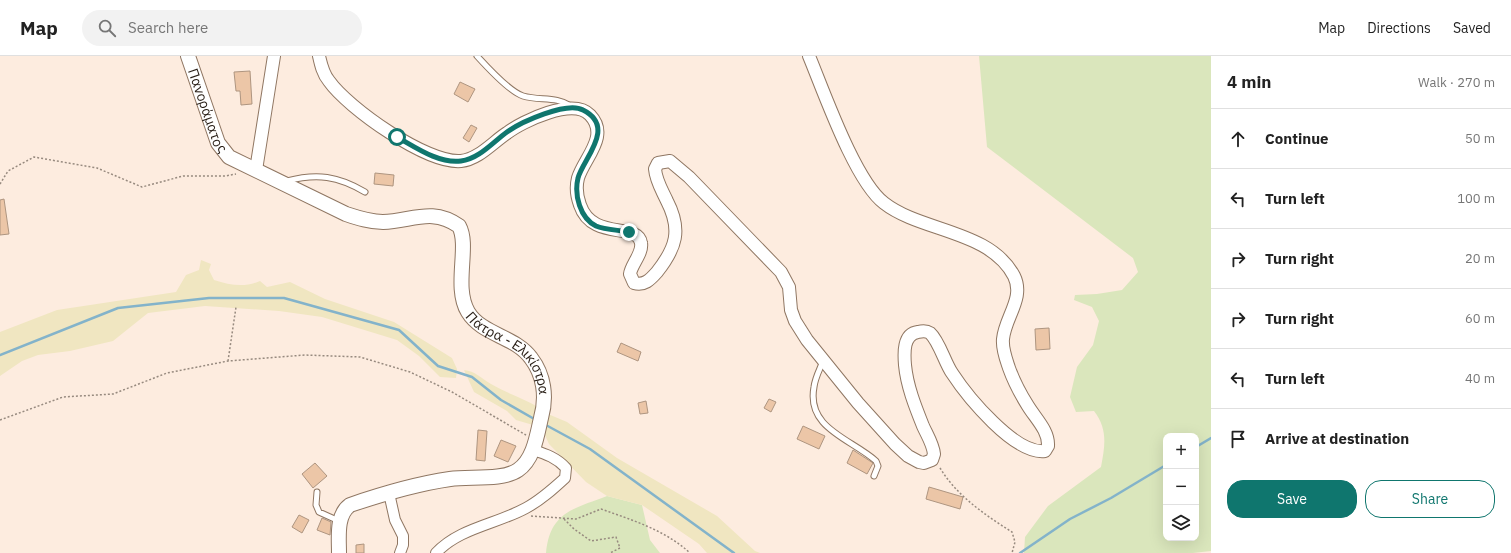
<!DOCTYPE html>
<meta charset="utf-8">
<style>
body{margin:0;font-family:"IBM Plex Sans",sans-serif;background:#f2f2f2;color:#222}
.controls{position:absolute;right:12px;bottom:12px;display:grid;overflow:hidden;border-radius:8px;box-shadow:0 4px 16px #0002}
.controls button{width:36px;height:36px;display:grid;place-items:center;padding:0;border:0;border-bottom:1px solid #e0e0e0;background:#fff;color:#222;font:20px sans-serif}
.stop{position:absolute;width:12px;height:12px;margin:-9px;border:3px solid #0f766e;border-radius:50%;background:#fff}
.stop.end{background:#0f766e;border-color:#fff;box-shadow:0 1px 4px #0008}
.list{margin:0;padding:0;list-style:none}
h2{display:flex;justify-content:space-between;align-items:center;height:52px;margin:0;padding:0 16px;font-size:17px}
h2 small{font-size:13px;font-weight:400;color:#767676}
.list li{display:grid;grid-template-columns:26px 1fr auto;gap:12px;align-items:center;box-sizing:border-box;height:60px;padding:0 16px;border-top:1px solid #e0e0e0}
.list b{display:block;font-size:15px;white-space:nowrap}
.list em{font-size:13px;font-style:normal;color:#767676}
.actions{display:flex;gap:8px;padding:12px 16px}
.actions a{flex:1;padding:9px 0;border:1px solid #0f766e;border-radius:16px;text-align:center;font-size:14px;color:#0f766e}
.actions .main{background:#0f766e;color:#fff}
.icon{flex:none;width:22px;height:22px;fill:none;stroke:currentColor;stroke-width:2;stroke-linecap:round;stroke-linejoin:round}
.map{position:relative;flex:none;width:1211px;height:497px;overflow:hidden}
header{display:flex;align-items:center;gap:24px;box-sizing:border-box;height:56px;padding:0 20px;background:#fff;border-bottom:1px solid #e0e0e0}
header strong{font-size:19px}
nav{display:flex;gap:22px;margin-inline-start:auto;font-size:14px}
.search{width:280px;height:36px;background:#f2f2f2;display:flex;align-items:center;gap:10px;box-sizing:border-box;padding:0 14px;border-radius:22px;color:#767676;font-size:15px}
main{display:flex}
aside{flex:1;background:#fff}
.map>svg:first-child{display:block}
.green{fill:#dae6bc;fill-rule:evenodd}
.sand{fill:#f0e6c1}
.lines{fill:none;stroke-linecap:round;stroke-linejoin:round}
.stream{stroke:#83b3ca;stroke-width:2.5}
.building{fill:#ecc6a7;stroke:#ae9580}
.service-casing{stroke:#8f7662;stroke-width:7}
.minor-casing{stroke:#8f7662;stroke-width:12}
.tertiary-casing{stroke:#8f7662;stroke-width:14}
.secondary-casing{stroke:#8f7662;stroke-width:16}
.path{stroke:#978a7f;stroke-width:1.5;stroke-dasharray:2 2;stroke-linecap:butt}
.service{stroke:#fff;stroke-width:5}
.minor{stroke:#fff;stroke-width:10}
.tertiary{stroke:#fff;stroke-width:12}
.secondary{stroke:#fff;stroke-width:14}
.route{stroke:#0f766e;stroke-width:5}
.labels{text-anchor:middle;dominant-baseline:central;stroke-width:4;stroke-linejoin:round;paint-order:stroke}
.street-label{font-size:14px;fill:#281e16;stroke:#fdfdfd}
</style>
<header>
<strong>Map</strong>
<div class="search"><svg class="icon" aria-label="search" viewBox="0 0 24 24"><circle cx="10" cy="10" r="6"/><path d="M15 15l6 6"/></svg>Search here</div>
<nav><a>Map</a><a>Directions</a><a>Saved</a></nav>
</header>
<main>
<div class="map">
<svg width="1211" height="497" viewBox="0 0 1211 497">
<rect width="100%" height="100%" fill="#fdecdf"/>
<path class="green" d="M979 0H1211V495L1193 497H1024L1025 481 1048 450 1101 411C1105 390 1108 373 1094 355L1076 356 1070 341 1077 311 1093 289 1099 265 1092 251 1074 244 1075 239 1097 238 1122 234 1138 216 1133 202 987 91ZM1166 380H1196V482H1166Z
M607 440 642 449 650 484 660 497H546C550 456 573 453 607 440Z"/>
<path class="sand" d="M201 204 211 208 209 214 214 224C230 229 244 232 260 225L267 231 290 226 325 243 394 266 452 302 457 313 456 322 440 321 419 300 397 284 322 261 279 255 205 250 148 257 113 285 70 295 38 299 22 305 0 320V276L57 254 176 236 186 219 199 214Z
M464 314C475 315 481 322 491 328 506 337 523 342 538 351L533 369 516 364 507 355 474 336Z
M548 358 567 366 617 402 717 460 755 495 760 497H707L699 488 642 449 607 440 586 426 549 388 543 375Z"/>
<g class="lines">
<path class="stream" d="M0 299 118 252 209 242H284L399 274 438 310 472 321 501 344 536 364
M544 368 590 393 734 497
M1196 391 1211 382
M1020 497 1070 463 1111 442 1166 409"/>
</g>
<path class="building" d="M250 15 252 48 241 49 240 35H236L234 16Z
M460 26 475 33 468 46 454 38Z
M471 69 477 72 469 86 463 82Z
M375 117 394 119 393 130 374 128Z
M4 143 9 178 0 179V144Z
M1049 272 1050 293 1036 294 1035 273Z
M621 287 641 296 638 305 617 296Z
M769 343 776 346 771 356 764 352Z
M646 345 648 357 640 358 638 347Z
M803 370 825 380 819 393 797 383Z
M478 374 487 375 485 405 476 404Z
M501 384 516 390 508 406 494 400Z
M853 394 873 407 867 418 847 407Z
M315 407 327 420 313 432 302 418Z
M929 431 963 441 960 453 926 443Z
M299 459 309 464 302 477 292 471Z
M322 462 331 466 330 479 317 474Z
M364 488V497H356V489Z"/>
<g class="lines">
<g class="service-casing">
<path id="service" d="M477 0C487 11 510 36 523 40 540 45 556 40 571 50
M287 125C317 117 338 120 365 136
M823 305C820 313 815 322 814 331 806 373 852 383 876 405L878 410 874 420
M317 436 316 449 319 456 339 465"/>
</g>
<g class="minor-casing">
<path id="minor" d="M389 437 395 464 403 480V489L400 497
M436 497C459 472 497 468 526 452 541 444 553 433 565 422L566 412C557 402 546 398 533 394"/>
</g>
<g class="tertiary-casing">
<path id="tertiary" d="M319 0C321 9 323 18 329 25 348 52 427 108 461 105 479 103 493 86 507 77 523 65 573 41 590 59 610 80 584 102 578 122 576 130 577 141 580 149 592 185 638 166 641 187 643 197 631 209 630 218L634 227C644 230 650 224 657 216 676 192 682 174 667 145 662 134 656 125 655 113L658 107 670 105 689 121 781 216 789 231 791 254 795 265 807 284 858 347 895 388 908 400 919 406 924 407 932 404 934 398C933 388 927 379 923 370 915 350 907 330 905 309 904 297 903 278 918 276 922 275 927 275 930 277 939 285 945 307 952 317 967 340 1015 399 1045 395L1048 390C1049 375 1036 363 1028 350 1021 339 1014 326 1009 312 1006 303 1002 293 1003 283 1005 261 1025 242 1014 220 990 174 921 176 884 147 855 125 824 36 809 0
M256 114 274 0"/>
</g>
<g class="secondary-casing">
<g id="secondary">
<path id="s1" d="M188 0 218 87 229 101 346 158C358 162 370 166 383 166 412 165 432 151 459 170 470 190 453 231 468 256 482 279 515 280 531 302 544 319 547 341 541 362 537 379 534 403 518 414 502 425 469 420 450 423 416 428 382 438 350 449 336 459 339 481 339 497"/>
</g>
</g>
<path class="path" d="M0 128 8 115 34 101 97 112 142 131 183 120H225L236 118
M228 305 236 251
M0 364 63 341 113 338 167 317 228 305 305 299 360 301 410 316 452 336 526 379
M940 412C957 440 985 459 1012 476L1015 486 1012 497
M531 460 576 463 601 453C632 464 665 474 690 497
M564 463 574 473 591 485 616 481 620 492 610 497"/>
<use href="#service" class="service"/>
<use href="#minor" class="minor"/>
<use href="#tertiary" class="tertiary"/>
<use href="#secondary" class="secondary"/>
</g>
<g class="lines">
<path class="route" d="M397 81C415 91 439 108 461 105 479 103 493 86 507 76 521 66 567 45 583 54 617 71 583 103 578 122 574 139 580 162 596 170 605 174 619 174 629 176"/>
</g>
<g class="labels">
<g class="street-label">
<text stroke="none"><textPath href="#s1" startOffset="58">Πανοράματος</textPath></text>
<text stroke="none"><textPath href="#s1" startOffset="504">Πάτρα - Ελικίστρα</textPath></text>
</g>
</g>
</svg>
<div class="controls">
<button>+</button>
<button>−</button>
<button><svg class="icon" aria-label="layers" viewBox="0 0 24 24"><path d="M12 4l9 5-9 5-9-5zM3 14l9 5 9-5"/></svg></button>
</div>
<div class="stop" style="left:397px;top:81px"></div>
<div class="stop end" style="left:629px;top:176px"></div>
</div>
<aside>
<h2>4 min<small>Walk · 270 m</small></h2>
<ul class="list">
<li><svg class="icon" aria-label="ahead" viewBox="0 0 24 24"><path d="M12 20V5M6 11l6-6 6 6"/></svg><div><b>Continue</b></div><em>50 m</em></li>
<li><svg class="icon" aria-label="left" viewBox="0 0 24 24"><path d="M17 20v-9H6M10 6l-5 5 5 5"/></svg><div><b>Turn left</b></div><em>100 m</em></li>
<li><svg class="icon" aria-label="right" viewBox="0 0 24 24"><path d="M7 20v-9h11M14 6l5 5-5 5"/></svg><div><b>Turn right</b></div><em>20 m</em></li>
<li><svg class="icon" aria-label="right" viewBox="0 0 24 24"><path d="M7 20v-9h11M14 6l5 5-5 5"/></svg><div><b>Turn right</b></div><em>60 m</em></li>
<li><svg class="icon" aria-label="left" viewBox="0 0 24 24"><path d="M17 20v-9H6M10 6l-5 5 5 5"/></svg><div><b>Turn left</b></div><em>40 m</em></li>
<li><svg class="icon" aria-label="arrive" viewBox="0 0 24 24"><path d="M6 21V4h12l-3 4 3 4H6"/></svg><div><b>Arrive at destination</b></div></li>
</ul>
<div class="actions"><a class="main">Save</a><a>Share</a></div>
</aside>
</main>
